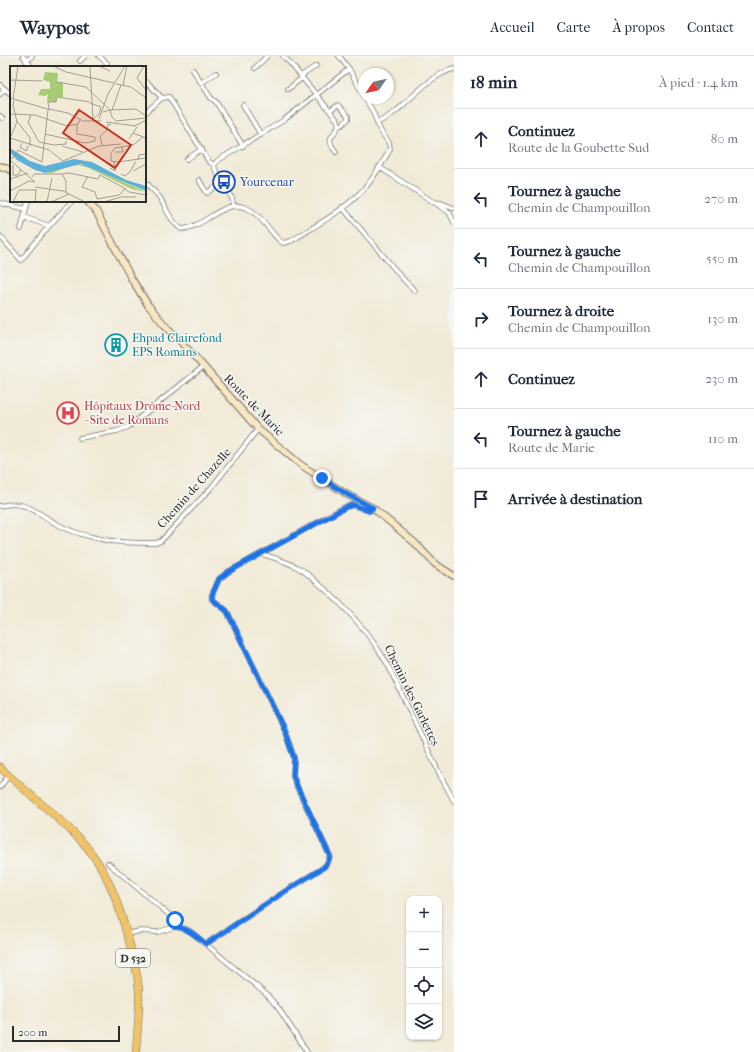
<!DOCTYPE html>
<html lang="fr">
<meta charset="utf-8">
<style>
body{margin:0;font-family:"IM FELL French Canon",serif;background:#f2f2f3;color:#1f2937}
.controls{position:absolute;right:12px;bottom:12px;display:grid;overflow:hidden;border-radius:8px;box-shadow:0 1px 3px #0004}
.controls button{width:36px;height:36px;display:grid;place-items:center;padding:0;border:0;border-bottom:1px solid #e0e1e3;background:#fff;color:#1f2937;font:20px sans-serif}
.compass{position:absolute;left:358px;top:12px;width:36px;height:36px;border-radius:50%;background:#fff;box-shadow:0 1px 3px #0004;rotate:236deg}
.scale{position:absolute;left:12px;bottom:10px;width:108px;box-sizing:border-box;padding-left:4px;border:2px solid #2b2b2b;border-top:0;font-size:11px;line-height:14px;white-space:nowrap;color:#2b2b2b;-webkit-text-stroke:3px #f6f6f2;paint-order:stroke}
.stop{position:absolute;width:12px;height:12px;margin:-9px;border:3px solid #1a73e8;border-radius:50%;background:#fff}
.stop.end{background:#1a73e8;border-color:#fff;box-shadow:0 1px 4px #0008}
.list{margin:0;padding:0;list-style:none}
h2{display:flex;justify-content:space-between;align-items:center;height:52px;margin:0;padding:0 16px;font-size:17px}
h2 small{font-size:13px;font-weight:400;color:#747a83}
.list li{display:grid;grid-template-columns:26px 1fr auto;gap:12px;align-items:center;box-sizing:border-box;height:60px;padding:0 16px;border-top:1px solid #e0e1e3}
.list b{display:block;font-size:15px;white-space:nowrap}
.list p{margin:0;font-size:13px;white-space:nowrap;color:#747a83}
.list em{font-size:13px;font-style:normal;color:#747a83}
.icon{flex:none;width:22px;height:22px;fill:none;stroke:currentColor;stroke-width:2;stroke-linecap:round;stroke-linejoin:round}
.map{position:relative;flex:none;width:454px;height:996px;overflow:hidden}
header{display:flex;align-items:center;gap:24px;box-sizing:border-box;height:56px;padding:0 20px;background:#fff;border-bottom:1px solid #e0e1e3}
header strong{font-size:19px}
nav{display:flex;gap:22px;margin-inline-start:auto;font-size:14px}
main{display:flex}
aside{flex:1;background:#fff}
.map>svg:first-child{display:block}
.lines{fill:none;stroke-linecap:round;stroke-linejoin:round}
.street-casing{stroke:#706e67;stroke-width:5.5}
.secondary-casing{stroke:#706e67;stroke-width:8}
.primary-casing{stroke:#706e67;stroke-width:8}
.street{stroke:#fff;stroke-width:4}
.secondary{stroke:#f9e7c3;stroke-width:6}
.primary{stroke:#f0c369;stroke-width:7}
.route{stroke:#1a73e8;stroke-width:5}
.labels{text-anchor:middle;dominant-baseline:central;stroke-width:3;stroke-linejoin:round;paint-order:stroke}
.shield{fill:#f6f6f2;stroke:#686867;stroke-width:1}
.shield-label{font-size:11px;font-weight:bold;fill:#2b2b2b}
.transit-label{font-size:12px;fill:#164399;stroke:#f6f6f2;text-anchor:start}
.culture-label{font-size:12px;fill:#0d838f;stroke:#f6f6f2;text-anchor:start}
.street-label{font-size:12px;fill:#2b2b2b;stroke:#f6f6f2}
.health-label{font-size:12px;fill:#be3a42;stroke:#f6f6f2;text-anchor:start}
.inset-road{fill:none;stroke:#a29e92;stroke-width:1}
.view{fill:#c8321e;fill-opacity:0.15;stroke:#c8321e;stroke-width:2}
.inset-edge{fill:none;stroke:#2b2b2b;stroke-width:2}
</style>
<header>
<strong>Waypost</strong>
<nav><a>Accueil</a><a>Carte</a><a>À propos</a><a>Contact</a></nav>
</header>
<main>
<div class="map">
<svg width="454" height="996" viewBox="0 0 454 996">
<rect width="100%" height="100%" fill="#f6f6f2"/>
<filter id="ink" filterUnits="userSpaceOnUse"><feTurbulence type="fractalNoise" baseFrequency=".025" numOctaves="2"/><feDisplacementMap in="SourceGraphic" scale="8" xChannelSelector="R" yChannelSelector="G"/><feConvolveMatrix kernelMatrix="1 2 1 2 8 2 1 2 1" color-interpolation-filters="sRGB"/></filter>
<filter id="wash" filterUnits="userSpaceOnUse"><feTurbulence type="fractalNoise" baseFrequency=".012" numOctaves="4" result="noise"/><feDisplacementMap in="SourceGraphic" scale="16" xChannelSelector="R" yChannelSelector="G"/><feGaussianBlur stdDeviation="0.9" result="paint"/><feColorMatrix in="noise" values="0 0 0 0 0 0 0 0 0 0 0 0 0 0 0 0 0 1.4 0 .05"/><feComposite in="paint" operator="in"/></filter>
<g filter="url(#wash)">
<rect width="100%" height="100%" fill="#f1ead6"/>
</g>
<g filter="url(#ink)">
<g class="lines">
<g class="street-casing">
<path id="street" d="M23 0 32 11
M99 0 107 7
M283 0 290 7 338 65C341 80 321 77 336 96
M339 0 349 13 364 40
M26 5 32 0
M80 5 85 0
M255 12 267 0
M193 14 211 42 216 46 243 90
M301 20 316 10
M145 25 148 27 162 42
M201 27 216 17
M0 29 11 38
M288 33 302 22
M0 38 5 33
M243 49 261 79
M330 55 338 49 348 60V63L342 69H339
M145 57 162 42 169 41 209 106 214 109C217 124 233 133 233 149
M0 60 2 62
M378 66C387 63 393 57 401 51 415 38 435 17 454 13
M187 103 202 93
M214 109 217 105 284 64 349 13
M379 111 449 156 454 166
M199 124 207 137 224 126
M145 125C150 131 155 136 160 142 166 152 171 166 181 173 207 172 226 137 252 155 263 162 270 176 280 185L283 187 291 185C315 170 342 156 362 135 373 124 380 110 388 97L390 93 389 87 380 74 373 56 365 42
M433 146 441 147 454 152
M0 147 26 153 24 161 49 170
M342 151 403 223 415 235
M26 153 28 145
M21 173 24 161
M0 180 21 204 49 170 72 145
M80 382 117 375 128 371 203 311
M0 450C26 443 36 457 57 468 67 474 80 478 92 481 113 487 135 487 156 487L161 485 211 432 258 373
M262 498C275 502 290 506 302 514 308 518 313 523 319 528 346 551 370 578 388 609L440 719 454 745
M0 731 9 719
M108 807 173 862 175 867 174 871
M127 878 140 875 158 876 174 871 183 872 190 875 267 939 279 953 307 996
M206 888 284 836 324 811 328 806 330 800 297 731 293 720 294 702 285 676 227 555 212 543V539L219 523 228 516 345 451 353 449 369 455 373 452"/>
</g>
<g class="secondary-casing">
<path id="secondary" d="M0 110 11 114
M87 145 96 155 131 222 148 249 163 267 195 301 258 373 301 409 348 439 373 452 415 487 435 508 454 520"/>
</g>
<g class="primary-casing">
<path id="primary" d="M0 711C27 738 59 760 85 789 109 817 118 847 128 882 133 899 138 917 139 935 140 955 137 976 136 996"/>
</g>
<use href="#street" class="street"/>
<use href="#secondary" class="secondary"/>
<use href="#primary" class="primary"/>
</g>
</g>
<g class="lines" filter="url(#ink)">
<path class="route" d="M175 864 174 871C187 871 196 880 206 888L284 836 324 811 328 806 330 800 297 730 293 720 294 702 285 676 227 555 212 543V539L219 523 228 516 346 451 353 449 369 455 373 452 348 439 322 422"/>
</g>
<defs>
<g id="bus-ring" transform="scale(1.15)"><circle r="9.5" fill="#f6f6f2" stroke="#1a4fb4" stroke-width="1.5"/><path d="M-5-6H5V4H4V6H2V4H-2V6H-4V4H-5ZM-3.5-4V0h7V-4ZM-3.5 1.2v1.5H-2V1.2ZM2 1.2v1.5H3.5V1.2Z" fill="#1a4fb4"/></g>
<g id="building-ring" transform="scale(1.15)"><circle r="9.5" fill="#f6f6f2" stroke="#0f9aa8" stroke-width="1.5"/><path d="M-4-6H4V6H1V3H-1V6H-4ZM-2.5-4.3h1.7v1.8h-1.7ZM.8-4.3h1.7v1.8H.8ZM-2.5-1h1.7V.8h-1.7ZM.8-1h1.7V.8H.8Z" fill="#0f9aa8"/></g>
<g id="hospital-ring" transform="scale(1.15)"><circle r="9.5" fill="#f6f6f2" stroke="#e0444e" stroke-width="1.5"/><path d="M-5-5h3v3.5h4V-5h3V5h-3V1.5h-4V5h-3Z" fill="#e0444e"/></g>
</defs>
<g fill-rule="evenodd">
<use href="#bus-ring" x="224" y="126"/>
<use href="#building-ring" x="116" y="289"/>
<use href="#hospital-ring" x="68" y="357"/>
</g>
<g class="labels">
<rect class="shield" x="116" y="893" width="34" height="18" rx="3"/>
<g class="shield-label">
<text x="133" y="902">D 532</text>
</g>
<g class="transit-label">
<text x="240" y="126">Yourcenar</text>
</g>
<g class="culture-label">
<text x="132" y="282">Ehpad Clairefond<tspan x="132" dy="14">EPS Romans</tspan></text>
</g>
<g class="street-label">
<text transform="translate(254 349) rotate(46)">Route de Marie</text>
<text transform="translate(194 432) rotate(-48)">Chemin de Chazelle</text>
<text transform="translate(412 639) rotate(64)">Chemin des Garlettes</text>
</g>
<g class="health-label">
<text x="84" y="350">Hôpitaux Drôme-Nord<tspan x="84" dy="14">- Site de Romans</tspan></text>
</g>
</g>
<g transform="translate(10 10)">
<rect width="136" height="136" fill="#f1ead6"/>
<path d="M63 98 75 99 136 126 122 123 79 102 64 98 47 105 43 107H35Z" fill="#a8cc76"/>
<path d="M35 6 48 7 47 16 53 17V31H46V36H37L38 28 35 30 28 29 31 23H40V16L33 14Z" fill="#a8cc76"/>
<path d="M0 82 20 95 35 100 64 93 82 96 116 114 136 120V125L71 98 35 107 25 104 7 94 0 86Z" fill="#5db1d9"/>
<path class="inset-road" d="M43 0 56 6 104 17M80 0 83 54M89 0 100 5M134 0 127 12 136 24M0 14 32 15M47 16 76 21 100 44M106 18 121 21 136 32M113 19 117 0M0 32 41 44M3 33 8 0M80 37 91 41 89 48 83 53M39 43 38 36H46L47 31 80 36M39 43 58 47 73 55H91M100 44 102 51 106 55M102 44 111 19M93 46 100 44 126 43 136 50M0 48 25 49 57 60 68 58 70 54M21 49 18 56 29 76 44 79 56 78V75M89 53 98 28 115 0M7 55 20 72V80M106 55 136 52M96 56 126 60M67 58V68L85 71V75M125 60 136 54M123 67 136 72M35 68 75 77 85 75M0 72 39 84 53 95 89 80 111 78M0 72 7 56 3 39 4 34M119 73 127 61M12 77 10 81 16 85 18 80M92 79 90 70 97 64 98 58 101 59M52 80 73 86M8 84 32 96 38 44M105 86H113L112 81M0 92H3L8 84M0 94 25 116M128 94 129 89 136 88M101 95V87L105 82 123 79 133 71M101 95 108 96 136 92M3 99V109H8L11 103M100 102 105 105 104 96M123 105 136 98M111 108 115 110 120 106 126 95M22 111 24 108H52M0 113 18 107M25 121 53 125 75 136M72 121 85 126 87 133 109 129 115 123M72 121 78 110M116 124 119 126 136 129M0 125 19 115 25 116M56 126V115L52 108 59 107 88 113 90 109 116 123M3 136 9 124H26M25 136 26 123M37 136 42 112M41 136 59 128M94 136 111 131H126"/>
<path class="view" d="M69 44 121 79 105 102 53 67Z"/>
<rect width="136" height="136" class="inset-edge"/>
</g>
</svg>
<div class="controls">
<button>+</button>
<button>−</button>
<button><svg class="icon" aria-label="locate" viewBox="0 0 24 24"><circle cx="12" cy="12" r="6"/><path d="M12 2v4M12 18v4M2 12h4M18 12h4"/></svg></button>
<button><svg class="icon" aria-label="layers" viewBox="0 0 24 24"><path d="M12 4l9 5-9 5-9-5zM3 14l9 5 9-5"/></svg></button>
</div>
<svg class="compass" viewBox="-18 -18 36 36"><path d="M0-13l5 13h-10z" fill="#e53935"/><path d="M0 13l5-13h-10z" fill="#747a83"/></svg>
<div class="scale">200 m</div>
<div class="stop" style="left:175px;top:864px"></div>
<div class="stop end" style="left:322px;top:422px"></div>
</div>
<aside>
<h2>18 min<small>À pied · 1.4 km</small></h2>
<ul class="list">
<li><svg class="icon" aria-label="ahead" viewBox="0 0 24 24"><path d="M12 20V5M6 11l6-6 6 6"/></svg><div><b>Continuez</b><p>Route de la Goubette Sud</p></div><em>80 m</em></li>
<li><svg class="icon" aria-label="left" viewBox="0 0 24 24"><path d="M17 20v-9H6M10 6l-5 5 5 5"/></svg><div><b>Tournez à gauche</b><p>Chemin de Champouillon</p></div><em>270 m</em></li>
<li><svg class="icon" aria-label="left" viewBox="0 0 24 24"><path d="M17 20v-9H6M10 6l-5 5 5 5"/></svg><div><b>Tournez à gauche</b><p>Chemin de Champouillon</p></div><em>550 m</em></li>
<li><svg class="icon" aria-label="right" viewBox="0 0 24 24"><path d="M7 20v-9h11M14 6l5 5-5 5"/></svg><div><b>Tournez à droite</b><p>Chemin de Champouillon</p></div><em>130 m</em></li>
<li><svg class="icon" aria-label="ahead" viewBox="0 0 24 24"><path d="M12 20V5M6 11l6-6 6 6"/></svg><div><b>Continuez</b></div><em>230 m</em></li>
<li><svg class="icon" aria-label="left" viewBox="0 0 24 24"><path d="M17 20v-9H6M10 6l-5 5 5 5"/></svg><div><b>Tournez à gauche</b><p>Route de Marie</p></div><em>110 m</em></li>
<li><svg class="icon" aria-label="arrive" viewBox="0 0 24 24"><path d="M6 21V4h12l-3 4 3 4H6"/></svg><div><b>Arrivée à destination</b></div></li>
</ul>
</aside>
</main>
